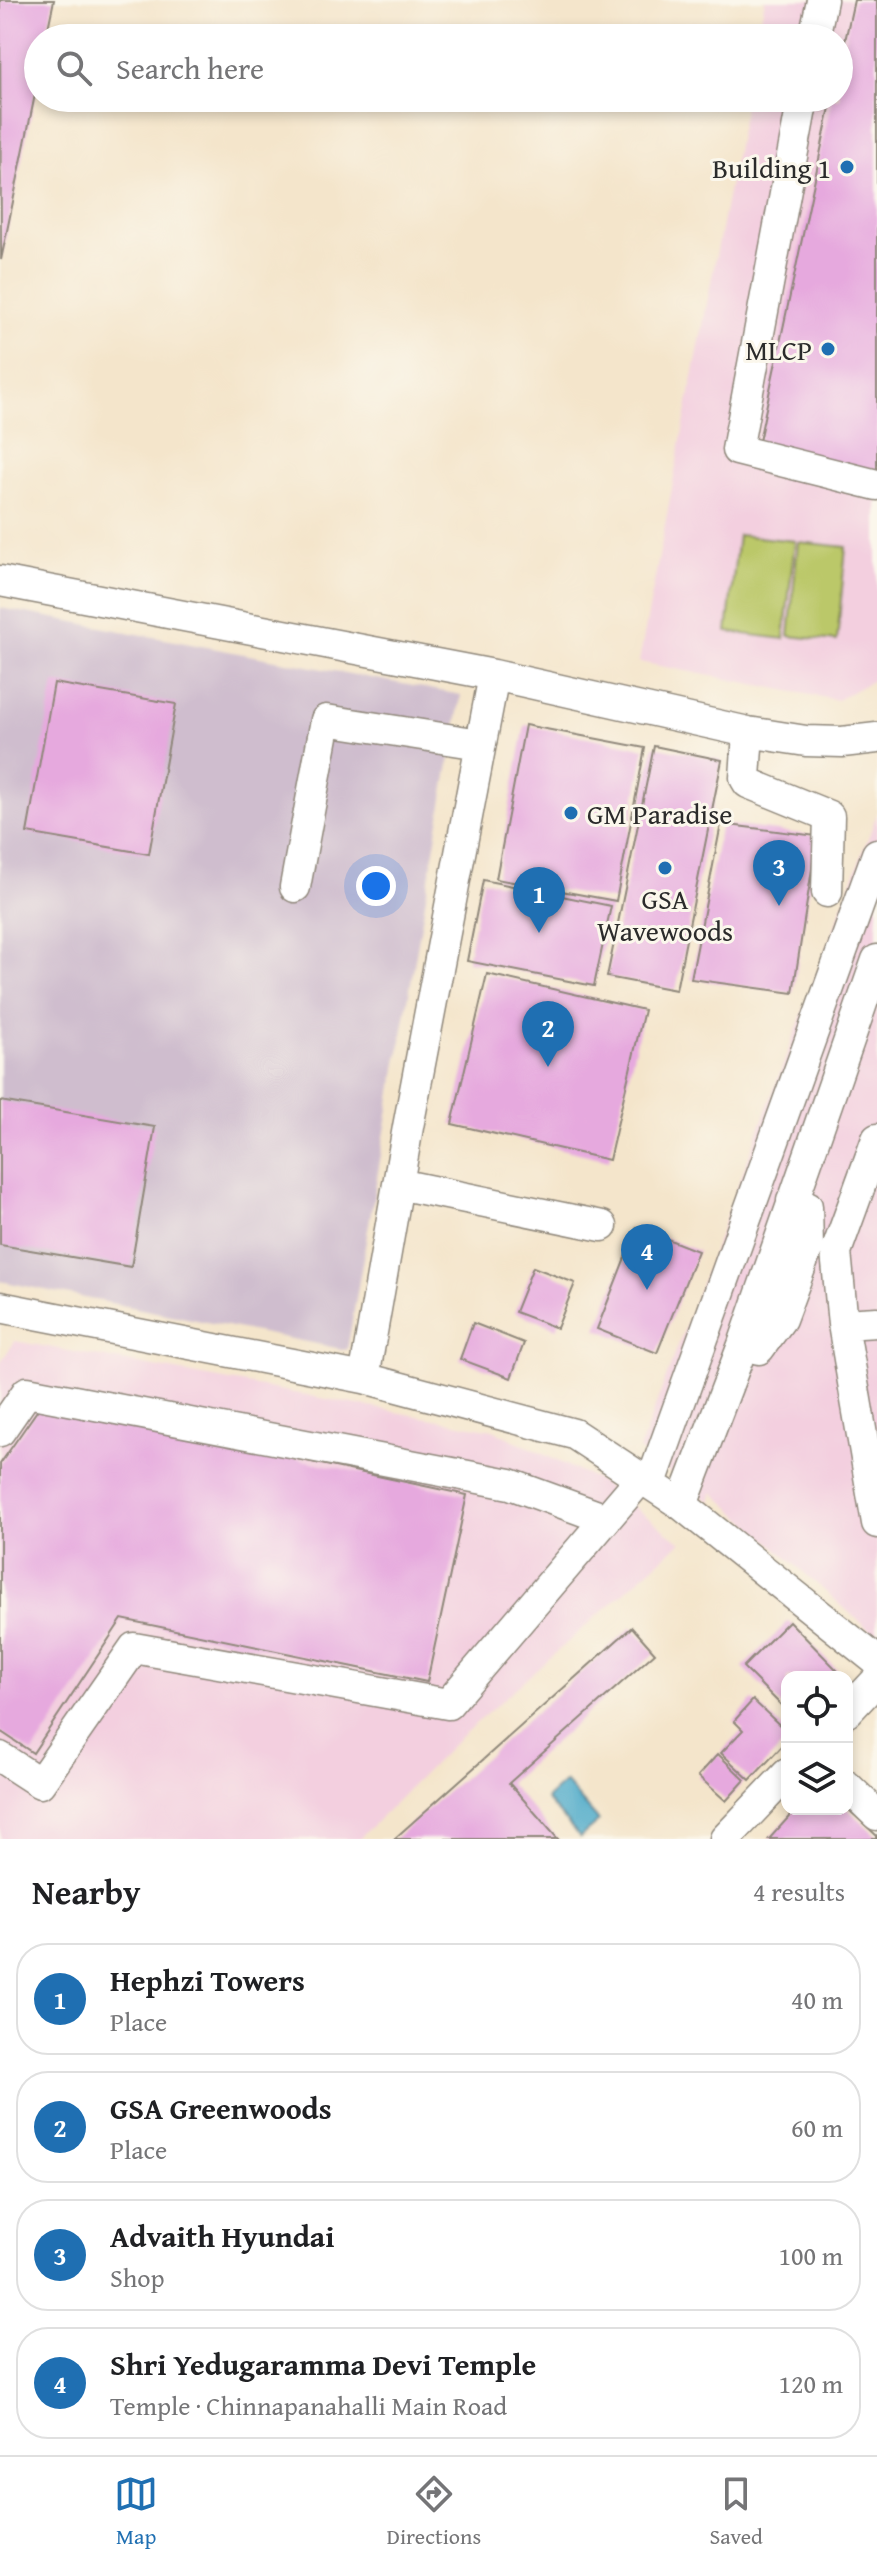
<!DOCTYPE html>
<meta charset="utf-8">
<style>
body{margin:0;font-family:"Gentium Book Plus",serif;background:#f6f6f6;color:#202124}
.controls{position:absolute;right:24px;bottom:24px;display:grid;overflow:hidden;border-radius:16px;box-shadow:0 4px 12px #0003}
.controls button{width:72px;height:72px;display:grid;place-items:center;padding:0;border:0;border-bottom:2px solid #e0e0e0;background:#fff;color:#202124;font:40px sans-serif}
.you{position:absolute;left:376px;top:886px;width:28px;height:28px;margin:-20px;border:6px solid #fff;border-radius:50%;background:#1a73e8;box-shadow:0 0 0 12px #1a73e833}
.badge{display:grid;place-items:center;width:52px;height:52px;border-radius:50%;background:#1f6fb2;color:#fff;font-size:26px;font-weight:700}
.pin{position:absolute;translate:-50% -66px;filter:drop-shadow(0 2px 4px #0008)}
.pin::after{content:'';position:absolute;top:42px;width:28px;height:24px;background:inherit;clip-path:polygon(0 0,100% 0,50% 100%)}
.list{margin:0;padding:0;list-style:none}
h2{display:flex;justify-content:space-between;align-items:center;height:104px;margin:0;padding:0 32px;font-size:34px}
h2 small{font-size:26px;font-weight:400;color:#757577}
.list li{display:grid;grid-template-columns:52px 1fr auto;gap:24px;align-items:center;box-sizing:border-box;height:112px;margin:0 16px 16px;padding:0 16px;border:2px solid #e0e0e0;border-radius:32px}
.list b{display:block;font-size:30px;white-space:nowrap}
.list p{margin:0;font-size:26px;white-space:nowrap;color:#757577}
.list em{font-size:26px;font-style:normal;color:#757577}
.icon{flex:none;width:44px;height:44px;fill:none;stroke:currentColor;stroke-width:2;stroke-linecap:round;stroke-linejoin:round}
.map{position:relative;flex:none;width:877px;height:1839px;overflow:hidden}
.search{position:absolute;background:#fff;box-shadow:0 4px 12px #0003;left:24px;right:24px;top:24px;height:88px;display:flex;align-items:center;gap:20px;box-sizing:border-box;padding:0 28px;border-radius:44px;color:#757577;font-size:30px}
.sheet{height:616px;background:#fff}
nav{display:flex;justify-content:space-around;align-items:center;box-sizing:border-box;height:112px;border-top:2px solid #e0e0e0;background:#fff;font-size:22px;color:#757577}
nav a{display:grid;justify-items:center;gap:4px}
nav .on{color:#1f6fb2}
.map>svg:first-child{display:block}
.built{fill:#f3cfdf}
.industrial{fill:#cfbdce}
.green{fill:#bbc869;stroke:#737a4a;stroke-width:2}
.water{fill:#49a8c8;stroke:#3a6a7a;stroke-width:2}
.building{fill:#e6a9de}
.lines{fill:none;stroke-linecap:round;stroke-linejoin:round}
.minor-casing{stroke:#90887b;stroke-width:33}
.minor{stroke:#fff;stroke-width:30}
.poi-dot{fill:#1f6fb2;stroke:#fbf7ec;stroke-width:3}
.labels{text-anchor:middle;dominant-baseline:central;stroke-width:6;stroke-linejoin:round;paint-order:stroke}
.poi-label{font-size:28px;fill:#2b2b2b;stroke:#fbf7ec;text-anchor:end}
</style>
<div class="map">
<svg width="877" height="1839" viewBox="0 0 877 1839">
<rect width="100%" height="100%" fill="#fbf7ec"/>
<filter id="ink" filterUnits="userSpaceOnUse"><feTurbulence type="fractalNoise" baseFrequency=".0125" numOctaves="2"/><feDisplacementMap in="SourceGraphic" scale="16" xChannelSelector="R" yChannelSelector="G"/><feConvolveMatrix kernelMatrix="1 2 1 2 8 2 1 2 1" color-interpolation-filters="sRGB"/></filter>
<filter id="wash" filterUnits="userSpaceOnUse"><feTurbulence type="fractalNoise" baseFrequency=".006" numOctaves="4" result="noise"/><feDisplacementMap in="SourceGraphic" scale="32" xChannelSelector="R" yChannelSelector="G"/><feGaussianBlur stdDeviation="1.8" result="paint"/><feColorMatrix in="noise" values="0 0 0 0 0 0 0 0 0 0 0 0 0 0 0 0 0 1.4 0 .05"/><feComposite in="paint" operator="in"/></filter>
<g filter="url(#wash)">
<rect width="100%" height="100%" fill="#f4e5cb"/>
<path class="built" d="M765 0H877V678L837 700 639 662 746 98H839V38H757Z
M877 814V1637L713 1492 710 1502 639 1450Z
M15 1341 493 1430 599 1481 681 1542 457 1740 359 1839H0V1363Z"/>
<path class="industrial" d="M0 608 461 695 347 1350 0 1281Z"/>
<path class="green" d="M738 535 795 541 784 639 727 632Z
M798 542 846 547 837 641 789 636Z"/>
<path class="water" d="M565 1782 599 1821 580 1837 546 1799Z"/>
<g id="blocks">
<path class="building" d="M0 0H54L46 38H38V80L1 260Z
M854 0H877V471L758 446 832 98H839V68Z
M54 683 176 704 149 854 27 833Z
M525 725 645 748 616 901 496 879Z
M654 746 722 760 676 990 607 977Z
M721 824 817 836 793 993 691 979Z
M483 880 611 906 594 986 467 961Z
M487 974 644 1010 609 1160 452 1124Z
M0 1101 155 1127 131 1267 0 1245Z
M637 1227 698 1251 657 1353 597 1329Z
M533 1267 575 1283 557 1328 515 1312Z
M473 1323 524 1343 511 1378 460 1359Z
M41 1405 467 1495 427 1682 122 1619 33 1753 0 1731V1464Z
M789 1621 837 1670 830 1677H787V1711L743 1667Z
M632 1627 655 1653 509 1783 558 1839H394Z
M753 1700 787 1732V1741L750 1780 721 1753 743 1730 734 1721Z
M718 1754 745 1780 726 1801 698 1776Z
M796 1809H848L877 1836V1839H769Z"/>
</g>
</g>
<g filter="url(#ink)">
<use href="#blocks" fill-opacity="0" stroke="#90887b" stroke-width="2"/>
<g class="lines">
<g class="minor-casing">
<path id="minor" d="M814 38 822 0
M803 98 737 450 877 485
M0 581 494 675 748 732 806 741 842 742 877 738
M748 732 745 778 748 783 829 816 827 892
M295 887 326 720 480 744
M877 1139 836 1252 843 1324 877 1523
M398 1184 602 1226
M0 1307 364 1378 574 1434 682 1505 877 1661
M843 1324 877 1322
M743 1345 759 1349 781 1319 808 1247 807 1206 792 1201
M364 1378 408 1127 494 675
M0 1431 27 1392 510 1484 606 1519
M651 1483 877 854
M682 1505 743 1345 877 960
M847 1712 877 1680
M0 1757 40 1783 134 1648 448 1704 642 1477
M847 1786 877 1815
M725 1839 787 1774"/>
</g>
<use href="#minor" class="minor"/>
</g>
</g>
<g class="poi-dot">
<circle cx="847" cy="167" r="8"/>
<circle cx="828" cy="349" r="8"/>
<circle cx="571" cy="813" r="8"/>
<circle cx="665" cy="868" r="8"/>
</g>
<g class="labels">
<g class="poi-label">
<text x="831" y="167">Building 1</text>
<text x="812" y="349">MLCP</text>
<text x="587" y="813" text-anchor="start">GM Paradise</text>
<text x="665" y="898" text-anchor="middle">GSA<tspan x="665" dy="32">Wavewoods</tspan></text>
</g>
</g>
</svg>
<div class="controls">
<button><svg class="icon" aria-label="locate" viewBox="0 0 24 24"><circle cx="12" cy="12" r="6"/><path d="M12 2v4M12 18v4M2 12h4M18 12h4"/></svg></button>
<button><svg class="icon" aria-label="layers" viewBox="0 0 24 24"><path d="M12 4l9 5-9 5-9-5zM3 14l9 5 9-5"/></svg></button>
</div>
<div class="you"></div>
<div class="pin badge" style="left:539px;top:933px">1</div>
<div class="pin badge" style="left:548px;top:1067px">2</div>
<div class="pin badge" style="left:779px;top:906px">3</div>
<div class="pin badge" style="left:647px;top:1290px">4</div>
<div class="search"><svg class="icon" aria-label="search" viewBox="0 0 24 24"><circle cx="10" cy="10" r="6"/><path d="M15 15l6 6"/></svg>Search here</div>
</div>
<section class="sheet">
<h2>Nearby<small>4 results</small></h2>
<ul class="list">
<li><span class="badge">1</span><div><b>Hephzi Towers</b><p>Place</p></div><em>40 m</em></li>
<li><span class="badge">2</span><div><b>GSA Greenwoods</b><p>Place</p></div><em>60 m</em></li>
<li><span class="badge">3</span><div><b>Advaith Hyundai</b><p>Shop</p></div><em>100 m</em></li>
<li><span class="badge">4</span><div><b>Shri Yedugaramma Devi Temple</b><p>Temple · Chinnapanahalli Main Road</p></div><em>120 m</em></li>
</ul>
</section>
<nav>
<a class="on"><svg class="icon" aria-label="map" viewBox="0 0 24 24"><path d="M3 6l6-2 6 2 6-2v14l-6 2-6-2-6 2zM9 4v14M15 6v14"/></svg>Map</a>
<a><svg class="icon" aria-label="directions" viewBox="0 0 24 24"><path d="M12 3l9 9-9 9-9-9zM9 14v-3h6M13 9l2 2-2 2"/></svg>Directions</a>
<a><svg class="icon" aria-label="saved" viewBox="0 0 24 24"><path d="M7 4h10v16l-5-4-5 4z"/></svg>Saved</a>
</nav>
